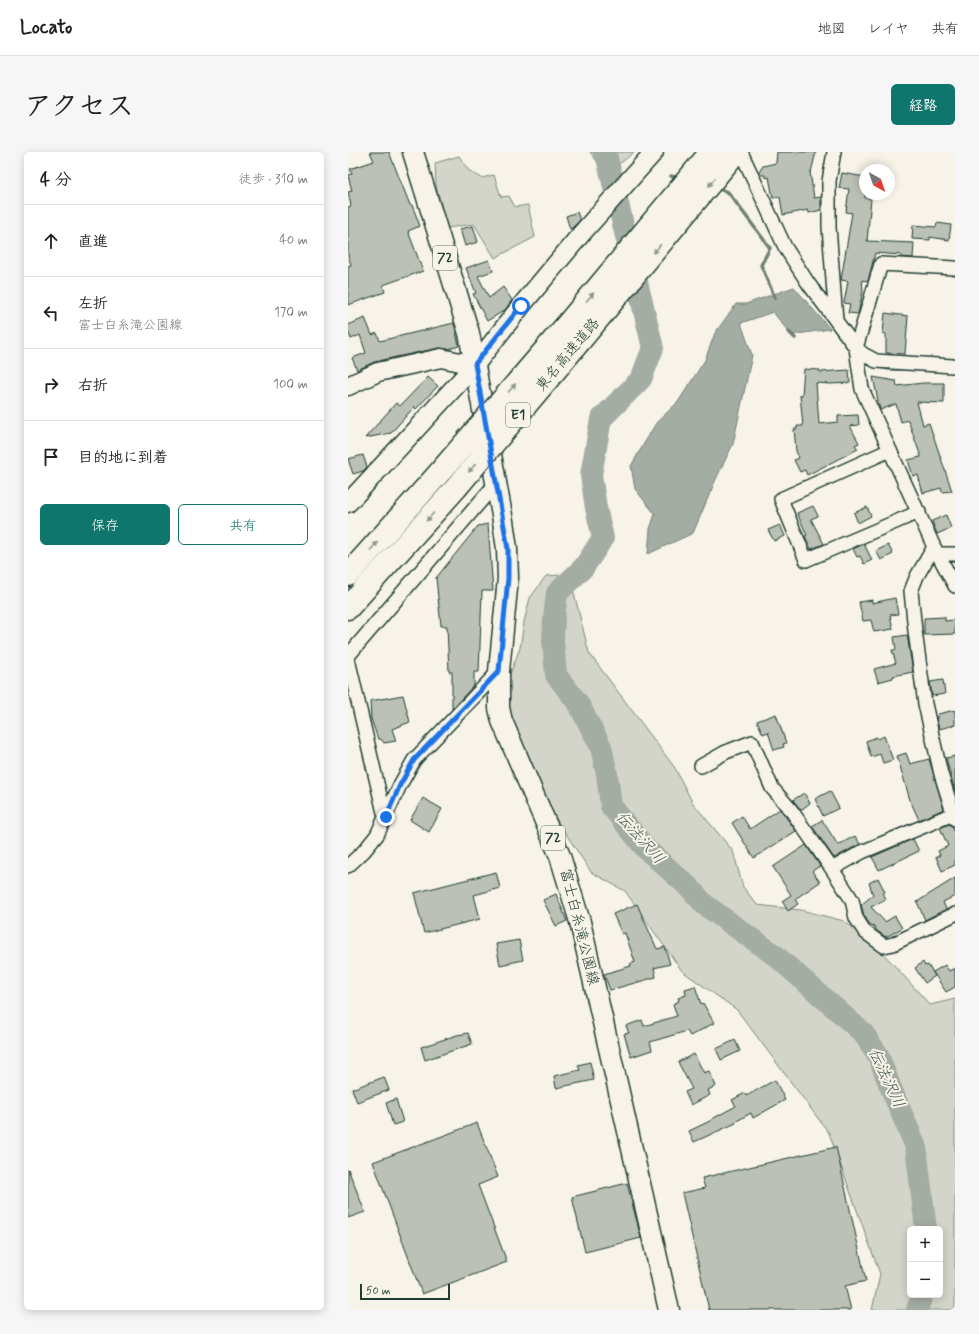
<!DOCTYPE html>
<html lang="ja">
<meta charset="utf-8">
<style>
body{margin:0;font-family:Mynerve,"Klee One",sans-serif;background:#f6f6f6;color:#202124}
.controls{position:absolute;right:12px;bottom:12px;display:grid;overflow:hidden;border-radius:6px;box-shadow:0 2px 10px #0003}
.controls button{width:36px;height:36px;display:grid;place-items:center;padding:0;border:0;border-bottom:1px solid #e0e0e0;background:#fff;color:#202124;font:20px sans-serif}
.compass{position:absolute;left:511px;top:12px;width:36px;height:36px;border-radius:50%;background:#fff;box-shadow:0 2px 10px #0003;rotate:140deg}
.scale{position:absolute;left:12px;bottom:10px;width:90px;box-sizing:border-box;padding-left:4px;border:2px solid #1f3d34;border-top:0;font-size:11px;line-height:14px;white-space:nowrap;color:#1f3d34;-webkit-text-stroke:3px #f7f3e8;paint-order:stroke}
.stop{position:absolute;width:12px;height:12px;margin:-9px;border:3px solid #1a73e8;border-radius:50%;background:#fff}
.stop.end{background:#1a73e8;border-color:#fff;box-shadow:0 1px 4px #0008}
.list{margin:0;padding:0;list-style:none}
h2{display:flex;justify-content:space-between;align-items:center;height:52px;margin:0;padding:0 16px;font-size:17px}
h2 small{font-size:13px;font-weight:400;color:#757577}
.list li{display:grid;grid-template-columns:26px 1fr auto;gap:12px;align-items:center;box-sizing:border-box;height:72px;padding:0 16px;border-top:1px solid #e0e0e0}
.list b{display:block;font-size:15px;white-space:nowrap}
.list p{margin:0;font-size:13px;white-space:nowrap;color:#757577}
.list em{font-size:13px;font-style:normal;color:#757577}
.actions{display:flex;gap:8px;padding:12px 16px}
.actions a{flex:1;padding:9px 0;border:1px solid #0f766e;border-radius:6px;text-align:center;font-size:14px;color:#0f766e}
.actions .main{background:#0f766e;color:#fff}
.icon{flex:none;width:22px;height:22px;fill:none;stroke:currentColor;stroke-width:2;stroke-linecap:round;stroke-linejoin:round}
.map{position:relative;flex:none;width:607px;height:1158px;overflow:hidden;border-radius:6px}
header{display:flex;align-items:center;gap:24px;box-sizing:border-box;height:56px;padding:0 20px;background:#fff;border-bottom:1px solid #e0e0e0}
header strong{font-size:19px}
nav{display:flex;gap:22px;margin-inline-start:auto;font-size:14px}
.intro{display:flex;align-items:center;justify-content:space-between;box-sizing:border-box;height:96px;padding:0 24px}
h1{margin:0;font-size:28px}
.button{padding:10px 18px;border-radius:6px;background:#0f766e;color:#fff;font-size:14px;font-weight:700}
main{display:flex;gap:24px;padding:0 24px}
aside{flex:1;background:#fff;border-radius:6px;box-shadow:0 2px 10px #0003}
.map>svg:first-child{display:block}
.green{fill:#d3d5ca;stroke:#79897f;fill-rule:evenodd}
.water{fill:#a4ada3;stroke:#6f8077}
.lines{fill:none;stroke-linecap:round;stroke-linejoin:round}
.stream{stroke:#6f8077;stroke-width:3.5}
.river{stroke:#a4ada3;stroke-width:22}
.building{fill:#bbc1b6;stroke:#1f3d34}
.street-casing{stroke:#1f3d34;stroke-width:16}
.secondary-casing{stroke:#1f3d34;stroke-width:21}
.primary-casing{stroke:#1f3d34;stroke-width:23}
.highway-casing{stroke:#1f3d34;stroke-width:25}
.street{stroke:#f7f3e8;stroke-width:13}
.secondary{stroke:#f7f3e8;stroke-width:18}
.primary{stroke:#f7f3e8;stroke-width:20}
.highway{stroke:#f7f3e8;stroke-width:22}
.highway-bridge-casing{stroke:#1f3d34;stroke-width:25;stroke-linecap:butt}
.highway-bridge{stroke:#f7f3e8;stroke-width:22}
.oneway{fill:#8b988e}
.route{stroke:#1a73e8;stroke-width:5}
.labels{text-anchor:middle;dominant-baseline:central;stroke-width:4;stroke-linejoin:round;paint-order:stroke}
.shield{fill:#f7f3e8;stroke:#60746a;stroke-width:1}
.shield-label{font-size:14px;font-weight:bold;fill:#1f3d34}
.street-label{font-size:15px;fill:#1f3d34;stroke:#f7f3e8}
.water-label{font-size:16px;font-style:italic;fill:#405950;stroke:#f7f3e8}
</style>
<header>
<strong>Locato</strong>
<nav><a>地図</a><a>レイヤ</a><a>共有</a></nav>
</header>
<div class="intro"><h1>アクセス</h1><a class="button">経路</a></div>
<main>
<aside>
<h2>4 分<small>徒歩 · 310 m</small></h2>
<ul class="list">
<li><svg class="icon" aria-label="ahead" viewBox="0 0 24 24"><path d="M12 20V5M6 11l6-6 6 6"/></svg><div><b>直進</b></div><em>40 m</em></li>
<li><svg class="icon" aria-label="left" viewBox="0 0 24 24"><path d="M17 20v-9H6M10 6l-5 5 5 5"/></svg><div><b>左折</b><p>富士白糸滝公園線</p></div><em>170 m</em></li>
<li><svg class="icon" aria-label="right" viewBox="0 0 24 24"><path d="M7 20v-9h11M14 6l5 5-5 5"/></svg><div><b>右折</b></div><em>100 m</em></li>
<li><svg class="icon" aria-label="arrive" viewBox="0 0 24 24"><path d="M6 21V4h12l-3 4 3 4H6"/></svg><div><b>目的地に到着</b></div></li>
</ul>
<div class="actions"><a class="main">保存</a><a>共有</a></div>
</aside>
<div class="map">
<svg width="607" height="1158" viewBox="0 0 607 1158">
<rect width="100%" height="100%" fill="#f7f3e8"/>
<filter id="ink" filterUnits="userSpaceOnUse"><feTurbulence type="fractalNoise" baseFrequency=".025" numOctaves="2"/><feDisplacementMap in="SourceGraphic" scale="8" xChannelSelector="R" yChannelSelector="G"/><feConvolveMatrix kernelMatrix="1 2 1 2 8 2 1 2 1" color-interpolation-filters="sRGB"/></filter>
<g filter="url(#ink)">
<path class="green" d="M242 0H286L274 10 257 20Z
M111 4 121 19 134 26 146 23 153 45 161 44 167 55 180 53 187 85 147 106 126 72 99 76 88 33 87 11Z
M213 423 225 437 241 501 327 616 344 650 385 699 395 735 409 753 453 758 496 769 525 790 582 853 607 847V1158H524L532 1122 481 981 389 858 334 819 277 739 243 720 174 615 157 535 172 496 176 470 182 446 198 424ZM562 1077H592V1143H562Z"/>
<path class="water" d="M446 135 482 177 443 183 425 160 393 171 404 203 385 292 368 327 345 381 300 402 302 377 307 362 287 337 283 314 308 271 330 250 357 208 367 181 388 152H398Z"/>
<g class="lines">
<path class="stream" d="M323 24 331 26
M368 36 380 40 422 96 413 113 427 146
M441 180 447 186
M517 211 524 213
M532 215 541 217H562"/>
<path class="river" d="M256 0 259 6 305 196 293 227 253 267 243 323 248 356 255 386 236 415 209 441 206 466 205 488 208 523 230 551 253 595 259 622 263 654 298 697 342 736 357 753 428 804 515 881 530 903 542 934 568 995 578 1077
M569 1158 574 1143"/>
</g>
<path class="building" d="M22 0H41L62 53H64L72 74 60 79 75 119 35 133 37 140 0 153V114L3 113 0 103V55L3 54 0 40 4 39 0 23 4 22 2 17 26 9Z
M429 0H468L463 20H462L466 46 473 45V58L461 61 460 58 435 63 432 45 425 46 421 25 417 26V23H412L411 20 415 14 428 11Z
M494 21 517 25V46L523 47 519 89 566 91 565 106 553 105V103L527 101 520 129 514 128 515 138 510 162 500 161 502 152 496 151 500 129 493 128 504 61 498 60 501 37 491 36Z
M229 60 232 68 224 76 222 77 218 64Z
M589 71 603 73 601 88 582 85V88L564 87 565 73 588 75Z
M125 74 130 90 117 94 112 77Z
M141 108 145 119 130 124 141 146 155 135 164 148 157 158 139 169 125 142 128 141 118 116Z
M537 161 560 164 557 202 538 201V182L535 181Z
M17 166 24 183 29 181 32 189 106 171 111 194 100 197 91 196 48 205 26 210 9 218 4 206 18 201 12 183 3 187 0 179V173Z
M456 217 472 218V220L501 218 502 231 482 232 468 231 471 272 490 270V264L510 263 511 273 502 274 511 291 507 293 510 297 459 323 457 318 452 320 446 308 451 306 448 299 446 277H449V274H455L452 243H454Z
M80 225 90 234 68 257 66 255 43 281 17 286 48 251 52 254Z
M525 225 548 229 549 234 575 231H596V251L569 250 575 273 581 271 604 339 594 340 593 336 575 341 570 323 565 324 560 308 573 305 560 268 553 270 548 252 532 258Z
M15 303 19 315 15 319 5 322 0 307Z
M465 354 470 364 463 367 476 392 463 397 457 384 459 383 449 361Z
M519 355 523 364 510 371 506 361Z
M598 363 603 376 589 382 584 369Z
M140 372 145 439H134L131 520H126V533L104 557V520H101L99 474H93L88 426 130 374Z
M432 373 437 384 426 389 420 378Z
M516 392 524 408 516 412 512 404 509 405 505 397Z
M540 393 545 402 533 408 528 399Z
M547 446 550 462 542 463 545 477 526 480 523 468 515 469 511 450 524 448V451Z
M597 465V469L607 468V482L576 483V466Z
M559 483 565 520 545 524V526L530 530 526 517 548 511 544 498H548L546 485Z
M595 528 597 542 584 544 582 530Z
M55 543 62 570 44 577 48 589 36 591 33 587H30L23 567 22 549Z
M607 558V573L591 577 588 565H590V562Z
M428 562 438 591 435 592 436 595 426 598 420 580 415 582 409 569Z
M536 584 545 608 535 611 532 602 523 605 518 589 529 585 530 587Z
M558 601 562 612 581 607 596 657 571 668 562 648 549 604Z
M607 604V640L598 606Z
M482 639 491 656 475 664 467 647Z
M456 641 462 651 453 658 445 648Z
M75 646 94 657 81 680 62 668Z
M432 657 448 679 406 706 384 671 394 664 402 677Z
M474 668 490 693 507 684 512 692 486 706 464 674Z
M601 672 604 674 607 681V713L594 719 588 705 592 703 590 699 600 694 592 676Z
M565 687 571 699 531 718 524 705Z
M458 693 472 714 464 719 472 730 447 747 450 752 440 759 434 749 443 743 425 715Z
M148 720 152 736 126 743 132 767 76 781 66 741Z
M530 726 537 740 535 741 538 747 523 755 537 770 547 764 554 776 538 785 529 779 525 773 524 774 520 770 516 763 513 753 525 743 521 731Z
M607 726V744L595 750 598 757 577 768 569 750Z
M208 742 219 769 208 774 195 748Z
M289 752 309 797 317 795 322 812 306 816 308 825 262 838 256 822 283 814 282 812 287 810 277 781 274 782 265 762Z
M171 788 175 808 152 813 148 792Z
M575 810 577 814 580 813 587 824 577 831 567 816Z
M597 813 601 819 607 816V835L598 840 585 820Z
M347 834 353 852 355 851 366 871 342 884 339 879 302 890 304 898 283 905 276 882 281 881 278 874 294 868 296 874 329 864 325 852 331 849 330 846 338 843 337 837Z
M120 881 124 892 77 908 73 895 109 883Z
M387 888 392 899 373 908 368 897Z
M346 902 356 921 361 919 368 934 360 938 362 943 343 953 337 940 344 937 330 910Z
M242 910 246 928 208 936 206 924 232 918 230 913Z
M36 925 41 938 9 950 4 937Z
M427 928 437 948 405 966 403 961 387 970 388 971 346 990 341 979 364 968V967L388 954 384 948 397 941 398 944Z
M48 947 55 970 45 973 38 951Z
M129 971 150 1025 130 1033 159 1110 74 1142 25 1010Z
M488 995 518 1129 497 1134 503 1158H361L334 1041 357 1036 354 1026Z
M0 1017 17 1060 0 1066Z
M279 1031 293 1086 237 1100 224 1045Z"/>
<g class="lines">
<g class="street-casing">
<path id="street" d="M393 0 437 95 460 131 508 196 515 202 528 209 605 214
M486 0 481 29V75L488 168
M607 116 533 112 508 196 514 237 586 395 607 434
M542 298 433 347 458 408 571 360
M586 395 569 424 563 439 567 479 577 552 593 622 607 667
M590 402H607
M0 504 149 330
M0 507 37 665
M353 614 378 600 404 590 424 636 443 658 484 717 514 700 605 662
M0 714 16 699 29 683 52 633 66 608 151 519
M484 717 504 748 508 766 517 780 536 794 545 792 607 762"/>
</g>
<g class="secondary-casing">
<path id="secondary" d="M0 234 30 220 93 206 127 213
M0 351 127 213 173 154 234 81 306 0"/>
</g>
<g class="primary-casing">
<path id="primary" d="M65 0 121 181 155 369 159 397 160 426 151 519V556L154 569 212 704 232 770 321 1158"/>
</g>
<g class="highway-casing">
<path id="highway" d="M217 175 363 0
M231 190 388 0
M0 423 93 319
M0 456 108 336"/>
</g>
<use href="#street" class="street"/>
<use href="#secondary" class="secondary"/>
<use href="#primary" class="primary"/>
<use href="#highway" class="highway"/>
<g class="highway-bridge-casing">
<path id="highway-bridge" d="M93 319 217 175
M108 336 231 190"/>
</g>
<use href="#highway-bridge" class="highway-bridge"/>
</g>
<defs><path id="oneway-solid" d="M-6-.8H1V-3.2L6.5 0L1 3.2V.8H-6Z"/></defs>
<g class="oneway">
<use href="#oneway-solid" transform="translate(364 30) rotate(129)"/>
<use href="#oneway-solid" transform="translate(309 97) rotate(129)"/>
<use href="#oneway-solid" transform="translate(242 145) rotate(-49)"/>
<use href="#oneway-solid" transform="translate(164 236) rotate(-49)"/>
<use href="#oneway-solid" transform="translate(124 316) rotate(130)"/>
<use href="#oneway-solid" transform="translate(82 365) rotate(132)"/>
<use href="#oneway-solid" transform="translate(26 394) rotate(-48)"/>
</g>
</g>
<g class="lines" filter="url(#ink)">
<path class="route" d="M38 665 52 633 66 608 151 519 160 426V397L127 212 173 154"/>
</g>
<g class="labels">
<g class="shield">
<rect x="85" y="94" width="24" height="24" rx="3"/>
<rect x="158" y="251" width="24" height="24" rx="3"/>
<rect x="193" y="674" width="24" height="24" rx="3"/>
</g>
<g class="shield-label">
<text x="97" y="106">72</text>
<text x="170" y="263">E1</text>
<text x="205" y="686">72</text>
</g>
<g class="street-label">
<text transform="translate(220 203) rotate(-50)">東名高速道路</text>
<text transform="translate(231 775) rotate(76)">富士白糸滝公園線</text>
</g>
<g class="water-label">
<text transform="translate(292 686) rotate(48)">伝法沢川</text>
<text transform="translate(538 926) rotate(65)">伝法沢川</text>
</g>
</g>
</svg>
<div class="controls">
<button>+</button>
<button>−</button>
</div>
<svg class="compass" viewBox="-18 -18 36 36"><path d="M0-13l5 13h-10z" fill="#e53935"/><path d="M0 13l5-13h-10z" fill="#757577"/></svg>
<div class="scale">50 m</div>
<div class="stop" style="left:173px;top:154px"></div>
<div class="stop end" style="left:38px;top:665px"></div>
</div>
</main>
